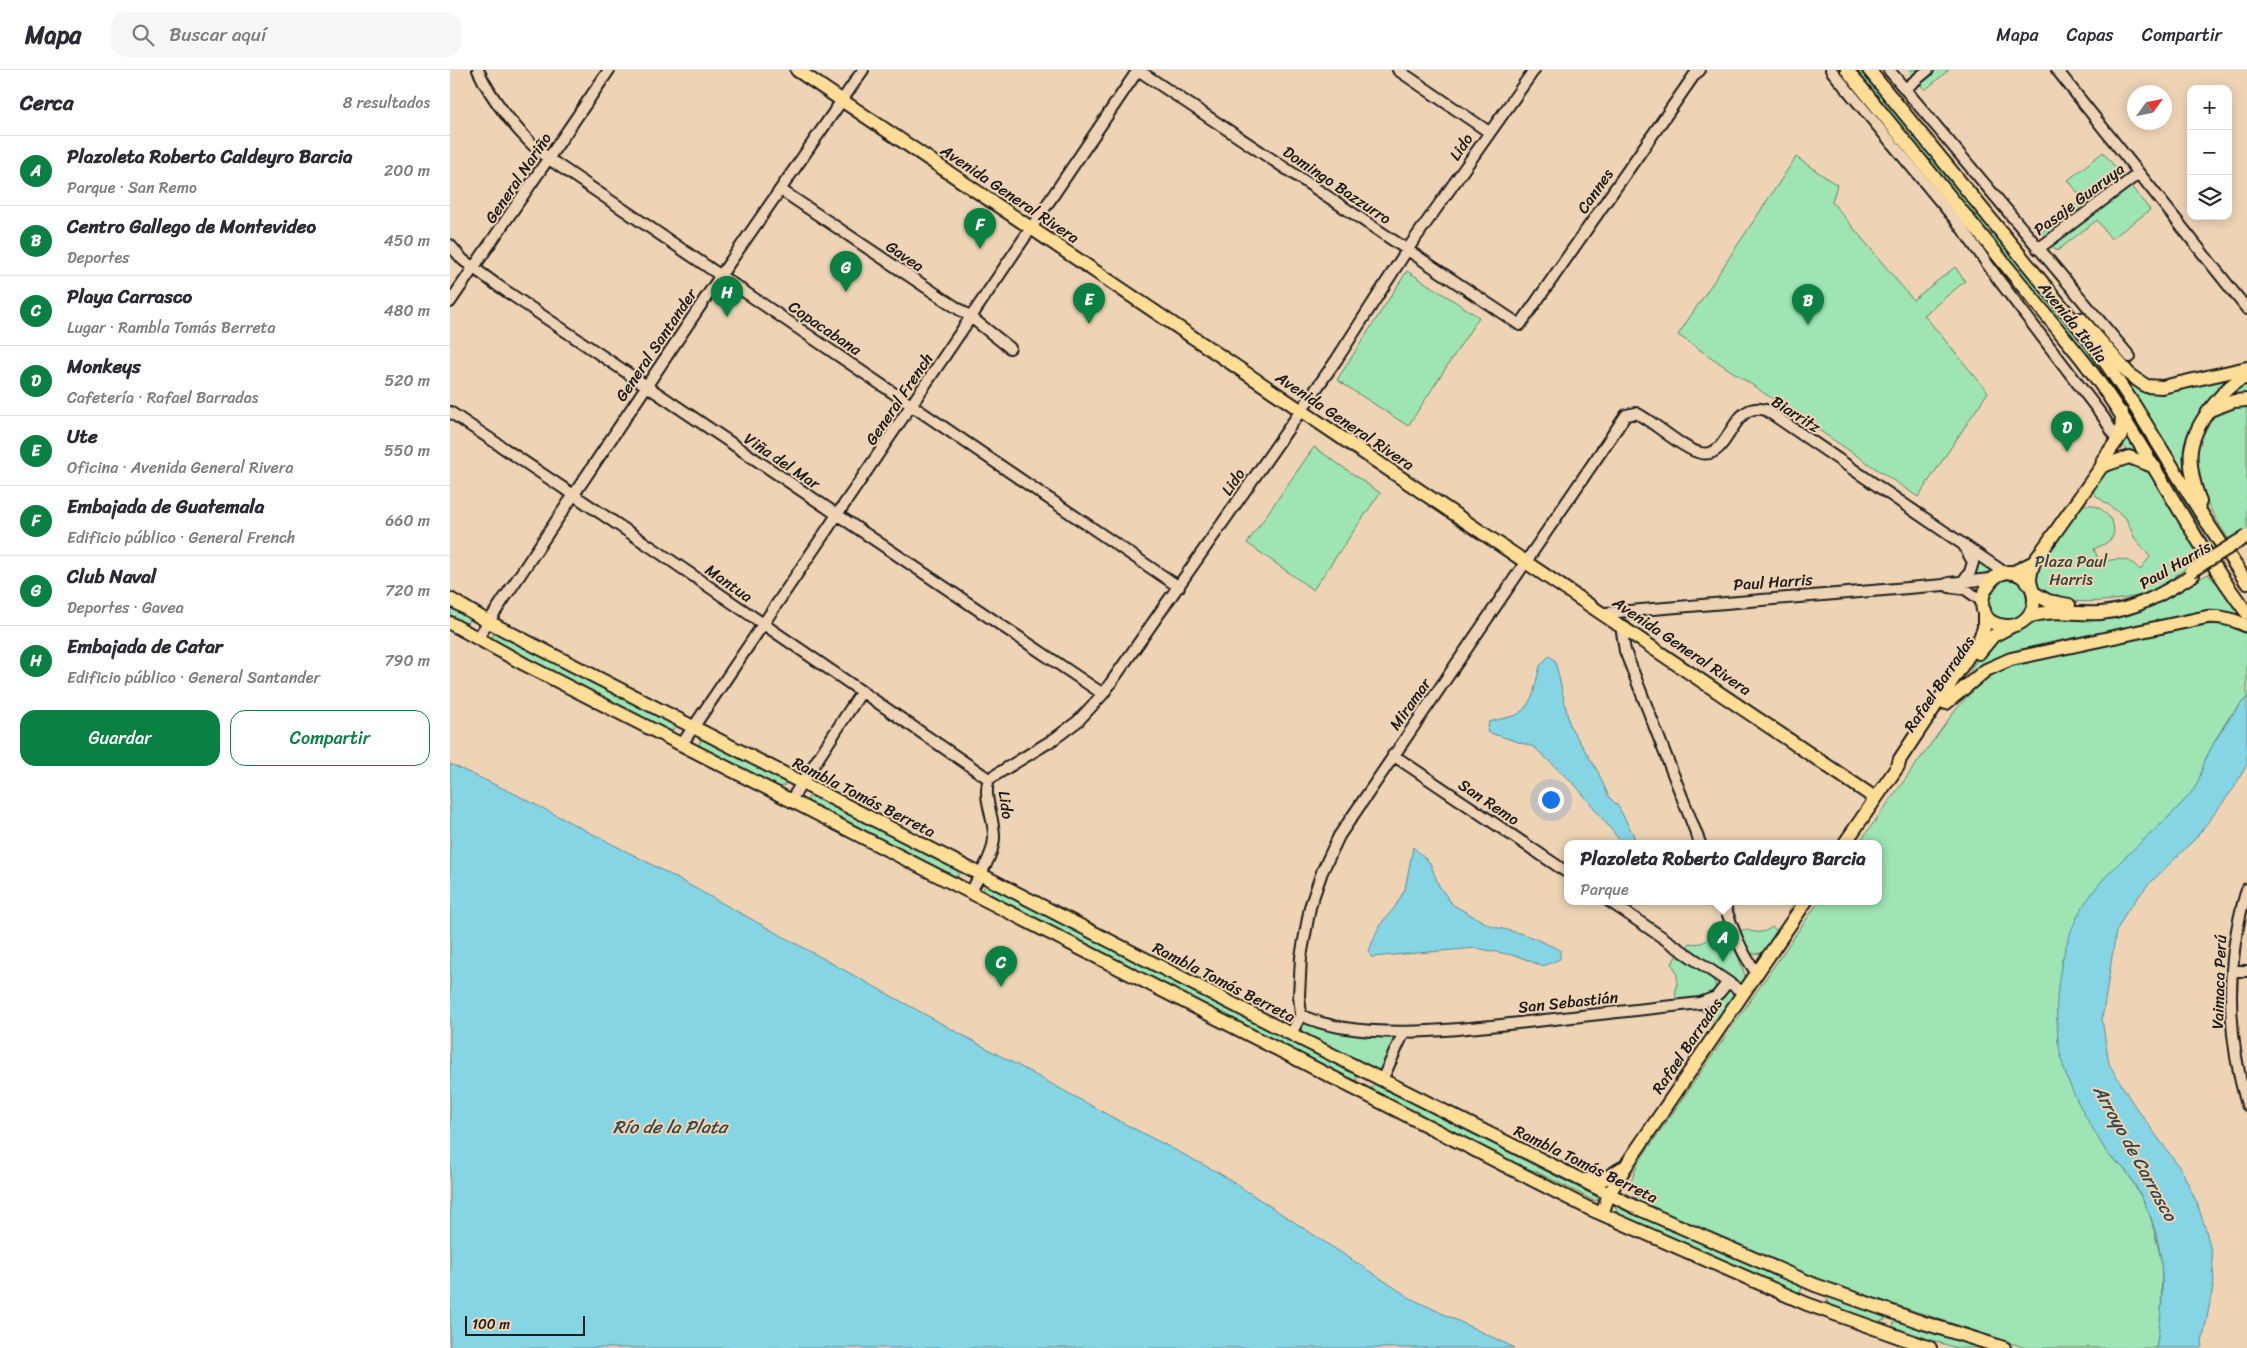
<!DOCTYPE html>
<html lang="es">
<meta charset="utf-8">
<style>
body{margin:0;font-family:Sriracha,sans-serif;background:#f7f7f7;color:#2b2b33}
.controls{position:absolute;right:15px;top:15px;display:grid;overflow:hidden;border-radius:10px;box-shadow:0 2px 12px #0003}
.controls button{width:45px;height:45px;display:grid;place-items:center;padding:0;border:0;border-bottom:1px solid #e1e1e2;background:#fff;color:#2b2b33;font:25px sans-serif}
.compass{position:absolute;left:1677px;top:15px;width:45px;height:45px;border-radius:50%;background:#fff;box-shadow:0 2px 12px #0003;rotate:57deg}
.scale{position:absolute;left:15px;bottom:12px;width:120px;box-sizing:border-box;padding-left:5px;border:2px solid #1c1c1c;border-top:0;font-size:14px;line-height:18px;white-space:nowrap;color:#1c1c1c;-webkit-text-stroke:4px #eed4b5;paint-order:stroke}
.you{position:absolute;left:1100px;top:729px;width:18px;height:18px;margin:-12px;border:4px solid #fff;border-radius:50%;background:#1a73e8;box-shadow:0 0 0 8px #1a73e833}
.badge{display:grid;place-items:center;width:32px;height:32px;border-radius:50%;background:#0b8043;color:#fff;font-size:16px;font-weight:700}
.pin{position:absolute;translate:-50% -41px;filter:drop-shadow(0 1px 2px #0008)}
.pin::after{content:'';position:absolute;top:26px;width:18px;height:15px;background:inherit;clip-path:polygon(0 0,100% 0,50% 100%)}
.popup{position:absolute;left:1114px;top:770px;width:318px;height:65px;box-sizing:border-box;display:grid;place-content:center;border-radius:10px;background:#fff;filter:drop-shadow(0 1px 4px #0005);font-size:16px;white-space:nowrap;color:#7c7c81}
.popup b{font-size:19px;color:#2b2b33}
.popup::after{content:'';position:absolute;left:50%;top:100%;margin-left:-10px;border:10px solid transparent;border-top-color:#fff}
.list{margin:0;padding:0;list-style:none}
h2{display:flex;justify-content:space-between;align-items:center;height:65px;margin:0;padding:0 20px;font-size:21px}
h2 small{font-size:16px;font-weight:400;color:#7c7c81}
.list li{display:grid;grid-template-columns:32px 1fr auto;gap:15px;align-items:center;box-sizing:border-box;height:70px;padding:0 20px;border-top:1px solid #e1e1e2}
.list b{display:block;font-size:19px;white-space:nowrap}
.list p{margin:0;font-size:16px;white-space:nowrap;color:#7c7c81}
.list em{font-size:16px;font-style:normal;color:#7c7c81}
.actions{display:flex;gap:10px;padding:15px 20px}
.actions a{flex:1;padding:11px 0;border:1px solid #0b8043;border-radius:15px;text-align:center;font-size:18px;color:#0b8043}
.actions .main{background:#0b8043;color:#fff}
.icon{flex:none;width:28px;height:28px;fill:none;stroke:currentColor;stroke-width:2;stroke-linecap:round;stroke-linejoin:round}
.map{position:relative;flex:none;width:1797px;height:1278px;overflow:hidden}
header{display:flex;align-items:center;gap:30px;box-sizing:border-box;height:70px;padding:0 25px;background:#fff;border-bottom:1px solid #e1e1e2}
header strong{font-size:24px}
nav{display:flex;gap:28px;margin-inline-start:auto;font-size:18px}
.search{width:350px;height:45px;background:#f7f7f7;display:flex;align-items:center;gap:12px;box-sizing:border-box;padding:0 18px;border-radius:15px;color:#7c7c81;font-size:19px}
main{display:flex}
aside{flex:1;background:#fff}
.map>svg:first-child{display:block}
.green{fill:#9ee5b3;stroke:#5d8068}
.water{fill:#86d5e4;stroke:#5c8b94}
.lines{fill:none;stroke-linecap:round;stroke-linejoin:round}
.minor-casing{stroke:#1c1c1c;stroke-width:14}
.major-casing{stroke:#1c1c1c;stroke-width:16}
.minor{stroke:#eed4b5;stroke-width:10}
.major{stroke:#fedd96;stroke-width:12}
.major-bridge-casing{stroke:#1c1c1c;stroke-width:16;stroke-linecap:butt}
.major-bridge{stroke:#fedd96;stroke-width:12}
.labels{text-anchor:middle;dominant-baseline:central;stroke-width:4;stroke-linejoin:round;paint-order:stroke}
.street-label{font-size:16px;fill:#1c1c1c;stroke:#eed4b5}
.park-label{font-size:16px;fill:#36443a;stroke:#eed4b5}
.water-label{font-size:18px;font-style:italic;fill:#364a4e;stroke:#eed4b5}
</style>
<header>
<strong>Mapa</strong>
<div class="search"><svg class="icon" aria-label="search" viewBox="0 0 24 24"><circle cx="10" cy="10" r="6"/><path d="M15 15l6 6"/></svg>Buscar aquí</div>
<nav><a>Mapa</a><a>Capas</a><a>Compartir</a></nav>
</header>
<main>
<aside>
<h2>Cerca<small>8 resultados</small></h2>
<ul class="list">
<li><span class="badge">A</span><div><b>Plazoleta Roberto Caldeyro Barcia</b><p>Parque · San Remo</p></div><em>200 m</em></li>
<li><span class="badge">B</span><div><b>Centro Gallego de Montevideo</b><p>Deportes</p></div><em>450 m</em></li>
<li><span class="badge">C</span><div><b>Playa Carrasco</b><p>Lugar · Rambla Tomás Berreta</p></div><em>480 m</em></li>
<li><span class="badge">D</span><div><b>Monkeys</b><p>Cafetería · Rafael Barradas</p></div><em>520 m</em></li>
<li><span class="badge">E</span><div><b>Ute</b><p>Oficina · Avenida General Rivera</p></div><em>550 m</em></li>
<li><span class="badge">F</span><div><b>Embajada de Guatemala</b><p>Edificio público · General French</p></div><em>660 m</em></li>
<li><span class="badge">G</span><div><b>Club Naval</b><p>Deportes · Gavea</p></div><em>720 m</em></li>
<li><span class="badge">H</span><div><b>Embajada de Catar</b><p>Edificio público · General Santander</p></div><em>790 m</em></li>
</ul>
<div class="actions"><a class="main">Guardar</a><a>Compartir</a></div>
</aside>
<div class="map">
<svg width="1797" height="1278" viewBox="0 0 1797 1278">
<rect width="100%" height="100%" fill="#eed4b5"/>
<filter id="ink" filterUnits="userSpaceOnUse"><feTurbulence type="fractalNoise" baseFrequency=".02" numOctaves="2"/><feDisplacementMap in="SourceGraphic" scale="10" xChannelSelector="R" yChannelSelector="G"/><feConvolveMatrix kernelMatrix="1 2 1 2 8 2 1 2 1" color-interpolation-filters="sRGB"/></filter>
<g filter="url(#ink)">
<path class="green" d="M1401 0H1410L1630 270 1688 355 1763 480 1761 481 1697 374Z
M1461 0H1499L1475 20 1459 2Z
M1653 82 1700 140 1661 169 1647 150 1607 181 1591 163 1633 129 1618 110Z
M1346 87 1387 115 1382 132 1463 230 1505 197 1515 211 1474 245 1538 322 1468 427 1228 265Z
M957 201 1029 247 958 356 887 310Z
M1655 280 1690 316 1797 301 1760 333 1738 407Z
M1797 310V325L1773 330Z
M1797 332V459L1779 470C1756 433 1725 387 1761 347 1767 341 1789 335 1797 332Z
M1676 365 1688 383V384C1679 382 1673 380 1673 370Z
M864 377 930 423 863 520 797 473Z
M1674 390 1693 397 1698 401 1751 487C1732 500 1716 516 1694 524 1674 531 1580 543 1585 506 1588 490 1619 452 1629 438 1644 425 1673 453 1661 469 1657 474 1649 476 1644 479L1650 493C1666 488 1678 486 1690 500L1700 487 1684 467 1676 448 1644 424C1640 407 1662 397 1674 390Z
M1525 486 1543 500 1522 507Z
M1758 504 1764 511 1769 514 1797 551 1787 547 1657 565 1516 610 1522 597 1540 572 1587 548 1634 546 1736 515 1738 516Z
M1538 530a20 20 0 1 1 40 0a20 20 0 1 1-40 0Z
M0 533 20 547 18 552 13 553 0 544Z
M1771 554 1786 558 1797 565V627L1780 646 1767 667 1756 688 1751 707 1743 721 1729 737 1664 799 1647 818 1632 839 1612 890 1609 915 1608 972 1649 1067 1659 1085 1676 1100 1699 1141 1712 1193 1711 1249 1706 1278H1576L1362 1207 1193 1135 1186 1128 1180 1114 1188 1093 1369 831H1428V773H1409L1504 642C1520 622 1537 605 1562 596L1755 555Z
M47 563 222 652 224 659 220 662 43 570V564Z
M254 669 333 709 335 715 328 718 249 677 250 671Z
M362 725 508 800V807L506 809 358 732V728Z
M536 815 904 1003 907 1005V1009L902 1012 533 822V819Z
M1275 852 1295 905 1294 911 1291 913 1236 879 1240 873C1253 876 1263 869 1262 855Z
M1322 857 1328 861C1321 872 1315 888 1299 883L1288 861C1299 856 1306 869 1322 857Z
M1227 884 1263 909 1266 916C1262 932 1239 929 1226 931 1224 916 1232 908 1222 894Z
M1277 920 1282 921 1284 926 1266 953 1248 938 1264 934Z
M852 953 891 961 941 966 944 969 933 999 928 1001 853 962 850 957Z
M924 1014 1147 1127 1148 1130 1145 1131 1085 1101 1052 1089 920 1020Z
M1165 1136 1348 1214 1352 1218 1351 1221 1347 1223 1177 1151 1168 1144Z
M1381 1226 1434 1246 1435 1250 1427 1252 1378 1235 1377 1228Z
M1445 1249 1537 1278H1506L1443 1257Z"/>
<path class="water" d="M1099 586 1105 590 1120 656 1147 700 1159 727 1168 736 1184 766V773H1172L1127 717 1084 677 1037 662 1039 652 1067 645 1076 637 1083 625 1090 596Z
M1797 627V694L1784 718 1745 769 1697 816 1677 841 1666 862 1652 949 1659 994 1682 1032 1732 1101 1747 1133 1756 1160 1762 1185 1764 1212 1751 1278H1706C1714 1233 1717 1184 1698 1141 1693 1128 1684 1113 1676 1101 1671 1094 1662 1090 1657 1083 1642 1057 1623 1028 1614 999 1600 950 1606 883 1632 838 1660 792 1707 764 1741 723 1750 712 1751 699 1757 686 1768 664 1781 645 1797 627Z
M0 694 63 723 199 793 660 1046 769 1103 962 1229 1065 1278H0Z
M963 777 980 793 989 816 1003 835 1041 856 1077 865 1110 880V889L1093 896 1067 886 1026 878 921 887 919 881 929 856 945 837 955 819Z"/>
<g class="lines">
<g class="minor-casing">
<path id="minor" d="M28 0C42 31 72 68 99 89L729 517
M688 0 1070 255 1245 4 1250 0
M948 0 1039 62
M1381 0 1509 154 1548 209 1654 348 1668 371
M1439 0 1680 287
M1607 0 1797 239
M1455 19 1478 0
M331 120 522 248 560 278
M0 175 13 190 47 215 653 624
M1588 179 1688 104
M0 232 159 0
M0 342 210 483 539 709
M1513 511 1520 502 1523 492 1515 478
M1499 517 1515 519 1532 531
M1155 543 1494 515 1499 513 1541 509
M1174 556 1172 562 1175 581 1250 773
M27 569 271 205 413 0
M232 674 688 0
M943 685 1118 803
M341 730 412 621
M1797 819C1775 892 1776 963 1797 1035
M521 822C529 805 543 787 544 768 545 749 532 727 539 709L604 669 628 651 653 624 887 289 957 180 1084 0
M1159 831 1294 923
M1273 831C1282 856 1290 882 1307 903
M1782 901H1797
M851 945C911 975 1029 957 1095 950 1147 944 1199 939 1250 933L1266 927 1278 912
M841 964 851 945 849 926 851 887 860 837 872 802 889 766 1176 345 1186 343C1206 353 1232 379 1251 383 1281 390 1280 329 1316 340L1555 503
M932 1010 954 962"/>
</g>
<g class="major-casing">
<path id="major" d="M347 0C705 245 1067 483 1425 728
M1397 0 1632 289C1694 369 1736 462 1797 543
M1419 0 1645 277 1684 335 1751 443 1797 513
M1631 249 1679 304 1696 316 1712 317 1797 298
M1760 340 1784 331 1797 330
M1652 396 1679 387 1705 397
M1750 432C1735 390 1736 368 1765 333 1774 322 1783 311 1797 307
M1562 503 1584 492 1652 396 1653 390 1671 365 1672 343
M1581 517C1549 469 1504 552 1556 556 1571 557 1584 545 1584 530 1584 523 1581 517 1580 511 1580 505 1582 498 1584 492
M1584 523 1598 531 1619 535
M0 529 37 551 841 964 1187 1138 1365 1215 1471 1252 1554 1278
M1578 547C1603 538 1625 545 1651 543 1686 540 1714 523 1743 505
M0 553 74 594 1138 1138 1357 1234 1480 1278
M1529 583 1543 566 1562 556
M1496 633 1536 600 1561 589 1757 547C1771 546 1785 550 1797 556
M1395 773 1448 696 1450 689 1529 570 1534 558V540
M1133 1110 1154 1109 1172 1098
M1152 1144 1159 1124 1179 1091 1356 831"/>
</g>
<use href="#minor" class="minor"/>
<use href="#major" class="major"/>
<g class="major-bridge-casing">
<path id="major-bridge" d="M1741 501 1797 466"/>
</g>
<use href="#major-bridge" class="major-bridge"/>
</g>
</g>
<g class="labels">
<g class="street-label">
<text transform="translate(1011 77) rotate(-56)">Lido</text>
<text transform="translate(68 108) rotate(-56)">General Nariño</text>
<text transform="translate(887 115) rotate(34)">Domingo Bazzurro</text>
<text transform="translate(1145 121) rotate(-55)">Cannes</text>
<text transform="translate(560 124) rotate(34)">Avenida General Rivera</text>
<text transform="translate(1629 129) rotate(-37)">Pasaje Guaruya</text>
<text transform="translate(455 186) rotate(34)">Gavea</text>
<text transform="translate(1623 252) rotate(51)">Avenida Italia</text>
<text transform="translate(375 258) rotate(34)">Copacabana</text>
<text transform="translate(206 275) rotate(-56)">General Santander</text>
<text transform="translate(449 329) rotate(-56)">General French</text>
<text transform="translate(1346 344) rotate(32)">Biarritz</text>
<text transform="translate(895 351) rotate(34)">Avenida General Rivera</text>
<text transform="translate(332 391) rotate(34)">Viña del Mar</text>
<text transform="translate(783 412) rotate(-56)">Lido</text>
<text transform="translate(1725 495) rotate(-30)">Paul Harris</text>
<text transform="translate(1323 512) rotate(-4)">Paul Harris</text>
<text transform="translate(279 513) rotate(35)">Mantua</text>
<text transform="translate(1232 576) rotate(34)">Avenida General Rivera</text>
<text transform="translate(1489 614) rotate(-56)">Rafael Barradas</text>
<text transform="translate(960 634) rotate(-55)">Miramar</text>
<text transform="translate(414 727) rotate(27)">Rambla Tomás Berreta</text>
<text transform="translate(1039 732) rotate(34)">San Remo</text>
<text transform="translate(556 735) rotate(82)">Lido</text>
<text transform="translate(774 912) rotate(27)">Rambla Tomás Berreta</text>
<text transform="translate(1769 912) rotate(-88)">Vaimaca Perú</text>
<text transform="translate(1118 932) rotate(-6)">San Sebastián</text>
<text transform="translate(1237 976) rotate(-56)">Rafael Barradas</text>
<text transform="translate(1136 1094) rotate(26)">Rambla Tomás Berreta</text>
</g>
<g class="park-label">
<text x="1621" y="491">Plaza Paul<tspan x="1621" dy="18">Harris</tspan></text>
</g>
<g class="water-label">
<text x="220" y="1057">Río de la Plata</text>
<text transform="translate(1685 1083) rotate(61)">Arroyo de Carrasco</text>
</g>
</g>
</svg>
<div class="controls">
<button>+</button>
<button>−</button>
<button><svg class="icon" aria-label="layers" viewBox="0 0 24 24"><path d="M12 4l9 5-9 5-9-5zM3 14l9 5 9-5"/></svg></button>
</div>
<svg class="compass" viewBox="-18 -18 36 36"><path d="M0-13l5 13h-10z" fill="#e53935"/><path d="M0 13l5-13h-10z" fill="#7c7c81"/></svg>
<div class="scale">100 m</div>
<div class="you"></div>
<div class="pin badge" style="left:1273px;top:892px">A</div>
<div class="popup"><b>Plazoleta Roberto Caldeyro Barcia</b>Parque</div>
<div class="pin badge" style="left:1358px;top:255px">B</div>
<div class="pin badge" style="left:551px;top:917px">C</div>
<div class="pin badge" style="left:1617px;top:382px">D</div>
<div class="pin badge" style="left:639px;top:254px">E</div>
<div class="pin badge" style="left:530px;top:179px">F</div>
<div class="pin badge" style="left:396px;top:222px">G</div>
<div class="pin badge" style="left:277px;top:247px">H</div>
</div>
</main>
